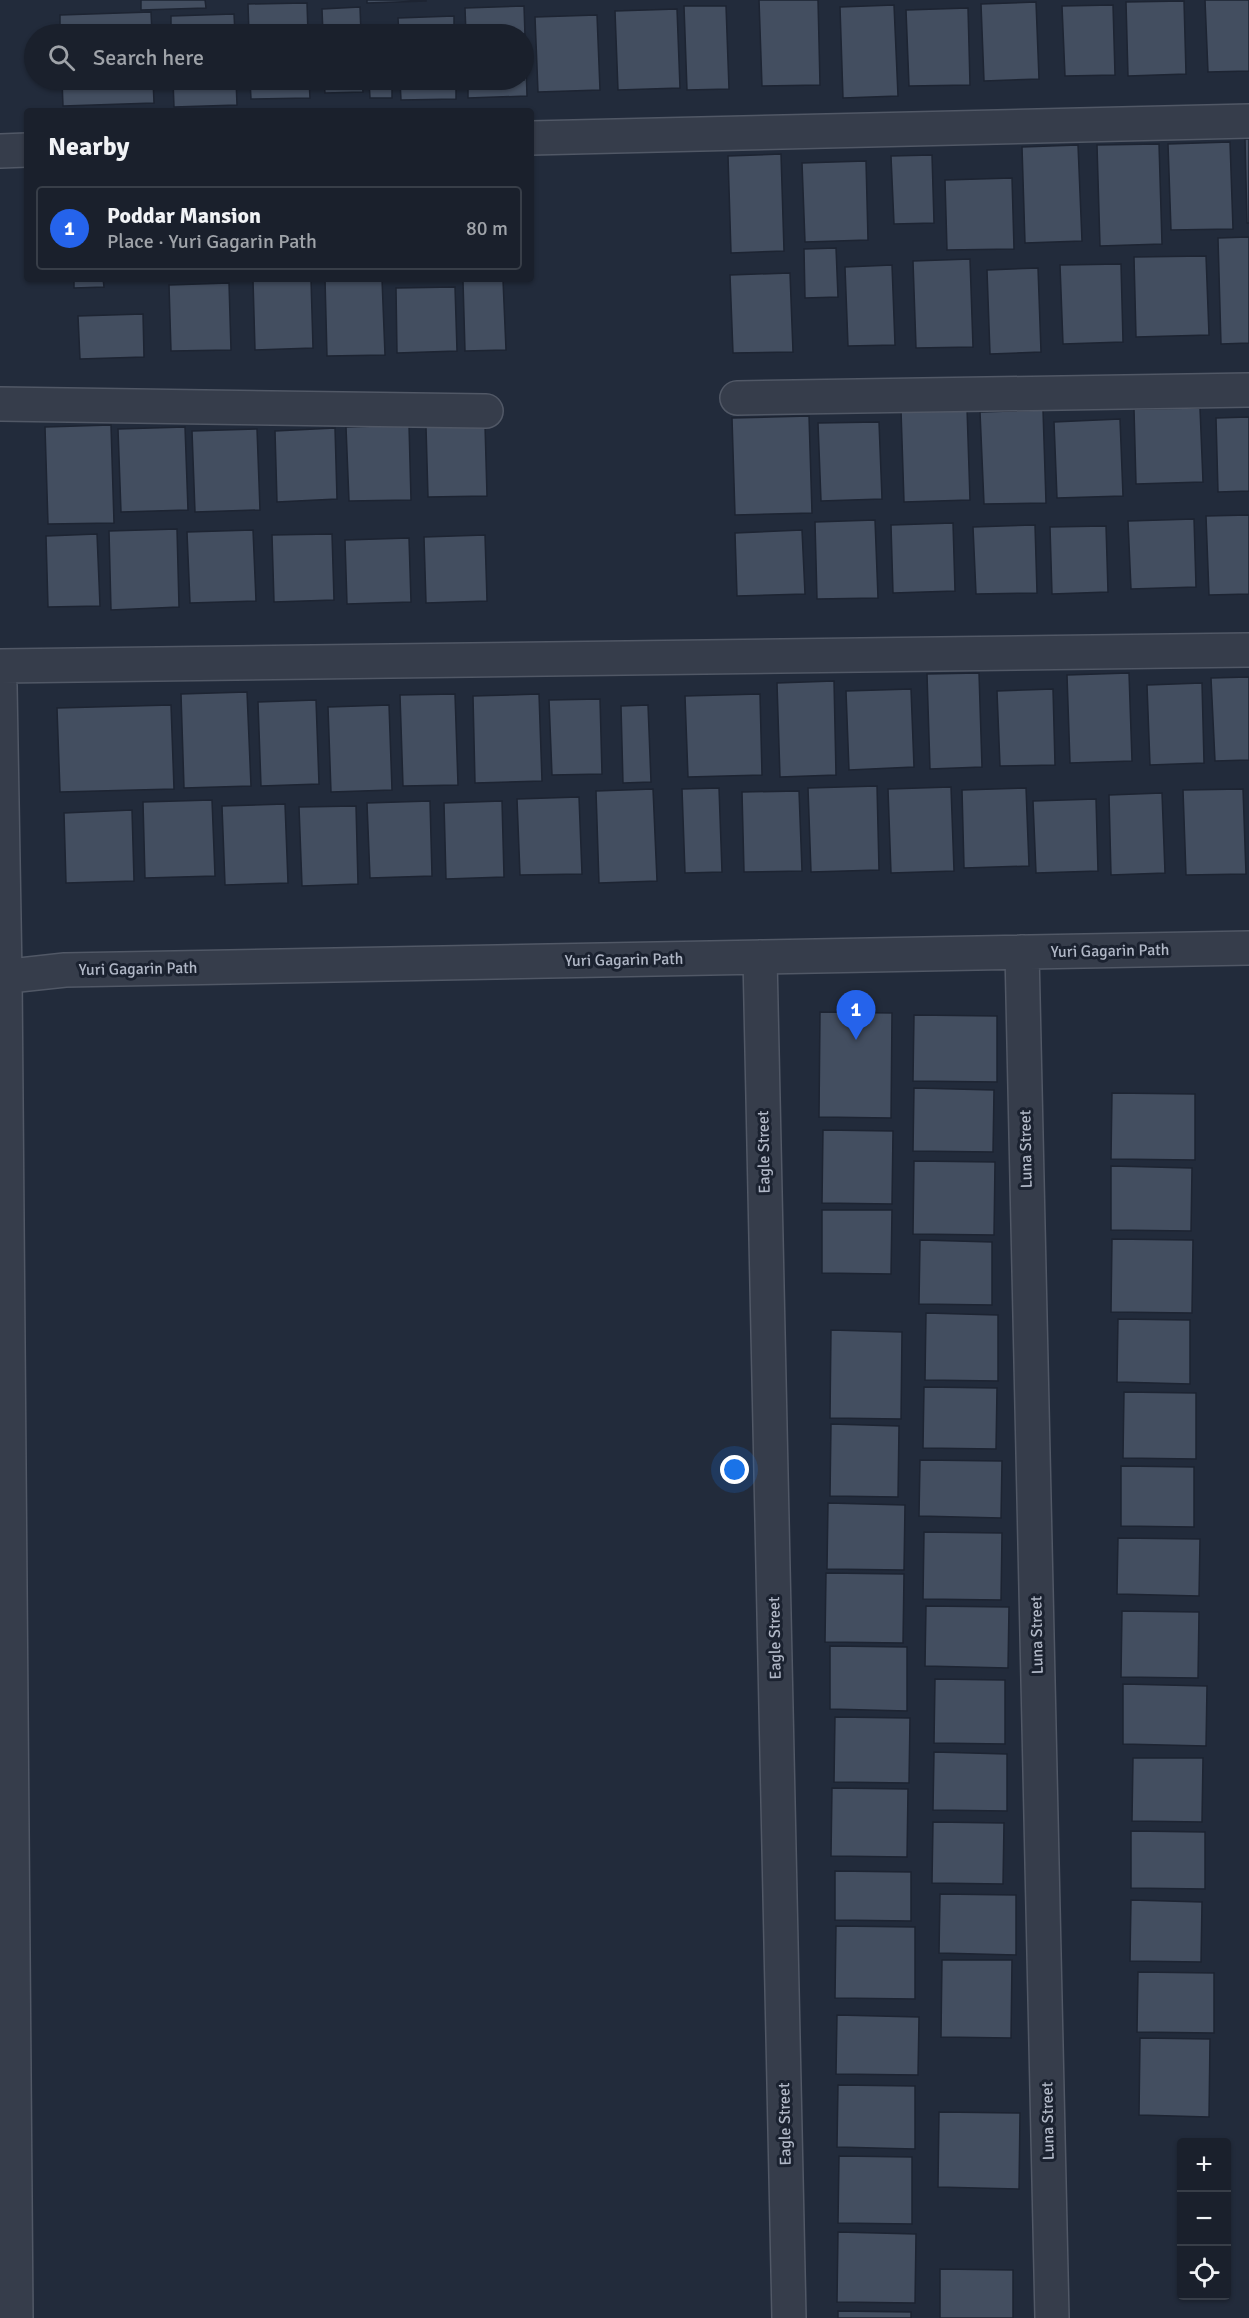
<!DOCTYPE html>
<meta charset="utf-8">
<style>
body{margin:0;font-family:Signika,sans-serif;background:#232834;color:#f1f3f6}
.controls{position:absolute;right:18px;bottom:18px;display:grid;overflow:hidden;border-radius:6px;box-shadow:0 2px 4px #0004}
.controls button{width:54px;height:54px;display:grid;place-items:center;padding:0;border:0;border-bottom:2px solid #383e48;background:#1a202c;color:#f1f3f6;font:30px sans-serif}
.you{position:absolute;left:735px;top:1470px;width:21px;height:21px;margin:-15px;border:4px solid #fff;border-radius:50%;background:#1a73e8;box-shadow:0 0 0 9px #1a73e833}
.badge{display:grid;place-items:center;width:39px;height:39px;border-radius:50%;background:#2563eb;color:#fff;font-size:20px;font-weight:700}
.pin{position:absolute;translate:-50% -50px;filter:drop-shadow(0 2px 3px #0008)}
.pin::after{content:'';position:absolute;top:32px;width:21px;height:18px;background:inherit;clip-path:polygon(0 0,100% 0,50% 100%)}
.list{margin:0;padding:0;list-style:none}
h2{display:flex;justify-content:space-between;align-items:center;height:78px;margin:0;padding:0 24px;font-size:26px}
h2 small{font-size:20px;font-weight:400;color:#9fa3a9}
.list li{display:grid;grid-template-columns:39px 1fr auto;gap:18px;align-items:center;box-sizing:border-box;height:84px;margin:0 12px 12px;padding:0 12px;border:2px solid #383e48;border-radius:6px}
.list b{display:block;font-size:22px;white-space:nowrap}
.list p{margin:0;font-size:20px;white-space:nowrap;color:#9fa3a9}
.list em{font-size:20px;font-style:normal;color:#9fa3a9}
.icon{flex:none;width:33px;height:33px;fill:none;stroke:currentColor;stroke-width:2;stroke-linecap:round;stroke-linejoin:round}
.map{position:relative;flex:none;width:1249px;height:2318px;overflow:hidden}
.search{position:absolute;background:#1a202c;box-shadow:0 2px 4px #0004;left:24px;top:24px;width:510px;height:66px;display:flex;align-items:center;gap:15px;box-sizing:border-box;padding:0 21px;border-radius:33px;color:#9fa3a9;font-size:22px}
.panel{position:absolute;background:#1a202c;box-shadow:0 2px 4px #0004;left:24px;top:108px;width:510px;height:174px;border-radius:6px}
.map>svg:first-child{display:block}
.building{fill:#434e60;stroke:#1d2432;stroke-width:1.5}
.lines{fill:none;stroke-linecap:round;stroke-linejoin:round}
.minor-casing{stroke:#515866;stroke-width:36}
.minor{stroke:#363d4b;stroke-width:33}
.labels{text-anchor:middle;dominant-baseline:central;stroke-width:6;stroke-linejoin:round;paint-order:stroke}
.street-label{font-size:16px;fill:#b1b8c7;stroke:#1b2230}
</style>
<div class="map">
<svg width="1249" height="2318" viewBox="0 0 1249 2318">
<rect width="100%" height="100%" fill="#222b3b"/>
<path class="building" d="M141 0H205L206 8 141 10Z
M367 0H426V1L367 3Z
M759 0H818L820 85 762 86Z
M1205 0H1249V71L1208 72Z
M1184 1 1186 74 1128 76 1126 2Z
M1036 2 1039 79 984 81 981 4Z
M307 3 308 34H249L248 4Z
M894 5 898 96 843 98 840 7Z
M1113 5 1115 75 1065 76 1062 6Z
M524 6 527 96 468 98V80H524V34H466L465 8Z
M684 6H726L729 89 687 90Z
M360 7 361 34H323L322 9Z
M968 8 970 85 909 86 906 10Z
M677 9 680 88 618 90 615 11Z
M151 12 152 34H60V15Z
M234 14 235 34H171V16Z
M597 15 600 90 538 92 535 17Z
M454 16V34H399L398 18Z
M62 80H153L154 103 63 106Z
M173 80H236L237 105 174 107Z
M250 80H309L310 98 251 99Z
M324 80H362L363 92 325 93Z
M369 80H392V98H370Z
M400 80H456V99L401 100Z
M1245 139H1249V223H1247Z
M1230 142 1233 229 1171 230 1168 144Z
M1159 144 1162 244 1100 246 1097 145Z
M1078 145 1082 241 1025 243 1022 147Z
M781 154 784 251 731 253 728 156Z
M932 155 934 223 894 224 891 156Z
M866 161 868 240 805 242 802 163Z
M1012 178 1014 249 947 250 945 180Z
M1249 237V343L1221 344 1218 238Z
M836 248 838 297 805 298 804 249Z
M1206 256 1209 335 1136 337 1134 257Z
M970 259 973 347 916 348 913 261Z
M1121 264 1123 342 1063 344 1060 265Z
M892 265 895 345 848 346 845 267Z
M1038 268 1041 352 990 354 987 270Z
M790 273 793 352 733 353 730 275Z
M74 279H103L104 287 74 288Z
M311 279 313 348 255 350 253 280Z
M325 279H382L385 355 327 356Z
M503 280 506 350 465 351 463 281Z
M229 283 231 350 171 351 169 285Z
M455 287 457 351 397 353 396 288Z
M143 314 144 357 80 359 78 316Z
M967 408 970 500 904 502 901 410Z
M1200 408 1203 482 1136 484 1134 409Z
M1043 410 1046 503 984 504 980 412Z
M809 416 812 513 735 515 732 418Z
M1249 417V491L1218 492 1216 418Z
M1120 419 1123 496 1057 498 1054 422Z
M879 422 882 499 821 501 818 423Z
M111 425 114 523 48 524 45 427Z
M409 425 411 500 349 501 346 427Z
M485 425 487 496 428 497 426 427Z
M185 427 188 510 121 512 118 429Z
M335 428 337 499 277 502 275 431Z
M257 429 260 510 195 512 192 431Z
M1249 515V594L1209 595 1206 516Z
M1194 519 1196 587 1131 589 1128 521Z
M875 520 878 598 817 599 815 522Z
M953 523 955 591 893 593 891 525Z
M1035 525 1037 593 976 594 973 527Z
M1106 526 1108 592 1052 594 1050 527Z
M177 529 179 607 111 610 109 531Z
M253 530 256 601 190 603 187 532Z
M802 530 805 594 737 596 735 533Z
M97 534 100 606 48 607 46 536Z
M332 534 334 600 274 602 272 535Z
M485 535 487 601 426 603 424 537Z
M409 538 411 602 347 604 345 540Z
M979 673 982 767 930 769 927 674Z
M1129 673 1132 761 1070 763 1067 675Z
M1249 677V760L1215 761 1211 678Z
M834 681 836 775 780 777 777 683Z
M1202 683 1204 763 1150 765 1147 685Z
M911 689 914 767 849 770 846 691Z
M1053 689 1055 765 1000 766 997 691Z
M247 692 251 786 184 788 181 694Z
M455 694 458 785 403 786 400 695Z
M539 694 542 781 475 783 473 696Z
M760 694 762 775 688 777 685 696Z
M600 699 602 774 552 775 549 700Z
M316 700 319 784 261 786 258 702Z
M171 705 174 789 60 792 57 708Z
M389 705 392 790 331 792 328 707Z
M648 705 651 782 623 783 621 706Z
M877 786 879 870 811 872 808 788Z
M951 787 954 871 891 873 888 789Z
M719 788 722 872 685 873 682 789Z
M1026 788 1029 866 964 868 962 790Z
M653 789 657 881 599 883 596 791Z
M1243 789 1246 874 1186 875 1183 790Z
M799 791 802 871 744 872 742 792Z
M1162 793 1165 873 1111 875 1109 795Z
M579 797 582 874 520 875 517 799Z
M1096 799 1098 871 1036 873 1033 801Z
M212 800 215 876 145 878 143 802Z
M430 801 432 876 370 878 367 803Z
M502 801 504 877 446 879 444 803Z
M285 804 288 883 225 885 222 806Z
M356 806 358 884 302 886 299 807Z
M132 810 134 881 66 883 64 813Z
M820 1012 892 1013 891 1118 819 1117Z
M820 1012 892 1013 891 1118 819 1117Z
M914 1015 997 1016V1082L913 1081Z
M914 1088 994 1090 993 1152 913 1151Z
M1112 1093 1195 1094V1160L1111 1159Z
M823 1130 893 1131 892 1204 822 1203Z
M914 1161 995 1162 994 1235 913 1234Z
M1111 1166 1192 1168 1191 1231 1111 1230Z
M822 1210H892L891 1274 822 1273Z
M1112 1239 1193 1240 1192 1313 1111 1312Z
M920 1240 992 1242V1305L919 1304Z
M926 1313 998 1315V1381L925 1380Z
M1118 1319 1190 1320V1384L1117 1382Z
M831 1330 902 1332 901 1419 830 1418Z
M924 1387 997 1388 996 1449 923 1448Z
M1124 1392 1196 1393V1459L1123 1458Z
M831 1424 899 1426 898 1497 830 1496Z
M920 1460 1002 1461 1001 1518 919 1516Z
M1121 1466 1194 1467V1527L1121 1526Z
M828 1503 905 1505 904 1570 827 1569Z
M924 1532 1002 1533 1001 1600 923 1599Z
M1118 1538 1200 1539 1199 1596 1117 1594Z
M826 1573 904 1574 903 1643 825 1642Z
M926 1606 1009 1607 1008 1668 925 1666Z
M1122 1611 1199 1612 1198 1678 1121 1677Z
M830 1646 907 1647V1711L830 1709Z
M935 1679 1005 1680V1744L934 1743Z
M1123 1684 1207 1686 1206 1746 1123 1744Z
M835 1717 910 1718 909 1783 834 1782Z
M934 1752 1007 1754V1811L933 1810Z
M1133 1758H1203L1202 1822 1132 1821Z
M832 1788 908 1789 907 1857 831 1856Z
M933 1822 1004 1823 1003 1884 932 1883Z
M1131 1831 1205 1832V1889L1131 1888Z
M835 1871 911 1872V1921L835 1920Z
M940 1894 1016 1895V1955L939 1953Z
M1131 1900 1202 1902 1201 1962 1130 1961Z
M836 1926 915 1927V1999L835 1998Z
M942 1960H1012L1011 2038 941 2037Z
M1138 1972 1214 1973V2033L1137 2032Z
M837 2015 919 2017 918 2075 836 2074Z
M1140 2038 1210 2039 1209 2117 1139 2115Z
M838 2085 915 2086V2149L837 2147Z
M939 2112 1020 2113 1019 2189 938 2187Z
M839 2156 912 2157V2224L838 2223Z
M838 2232 916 2234 915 2303 837 2302Z
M940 2269 1013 2270V2318H940Z
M838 2311 911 2312V2318H838Z"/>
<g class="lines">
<g class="minor-casing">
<path id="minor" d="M531 138 1249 121
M0 151 27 150
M737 398 1249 390
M0 404 486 411
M0 666 1249 650
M0 686 5 976 16 2318
M1022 952 1052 2318
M760 957 789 2318
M0 977 65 970 1249 948"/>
</g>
<use href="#minor" class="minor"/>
</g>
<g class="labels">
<g class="street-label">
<text transform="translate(1110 951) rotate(-1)">Yuri Gagarin Path</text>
<text transform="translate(624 960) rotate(-1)">Yuri Gagarin Path</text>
<text transform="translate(138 969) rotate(-1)">Yuri Gagarin Path</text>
<text transform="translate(1026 1149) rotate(-91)">Luna Street</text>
<text transform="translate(764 1152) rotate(-91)">Eagle Street</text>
<text transform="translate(1037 1635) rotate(-91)">Luna Street</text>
<text transform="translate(775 1638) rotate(-91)">Eagle Street</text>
<text transform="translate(1048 2121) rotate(-91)">Luna Street</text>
<text transform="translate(785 2124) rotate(-91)">Eagle Street</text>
</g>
</g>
</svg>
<div class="controls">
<button>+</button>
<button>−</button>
<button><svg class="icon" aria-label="locate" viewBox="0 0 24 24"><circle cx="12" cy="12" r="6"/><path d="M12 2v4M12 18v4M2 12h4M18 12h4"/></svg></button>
</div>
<div class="you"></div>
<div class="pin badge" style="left:856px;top:1040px">1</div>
<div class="search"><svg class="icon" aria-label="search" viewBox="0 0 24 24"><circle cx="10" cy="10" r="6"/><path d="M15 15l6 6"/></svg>Search here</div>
<section class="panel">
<h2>Nearby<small></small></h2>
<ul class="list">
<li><span class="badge">1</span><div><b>Poddar Mansion</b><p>Place · Yuri Gagarin Path</p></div><em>80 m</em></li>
</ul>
</section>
</div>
